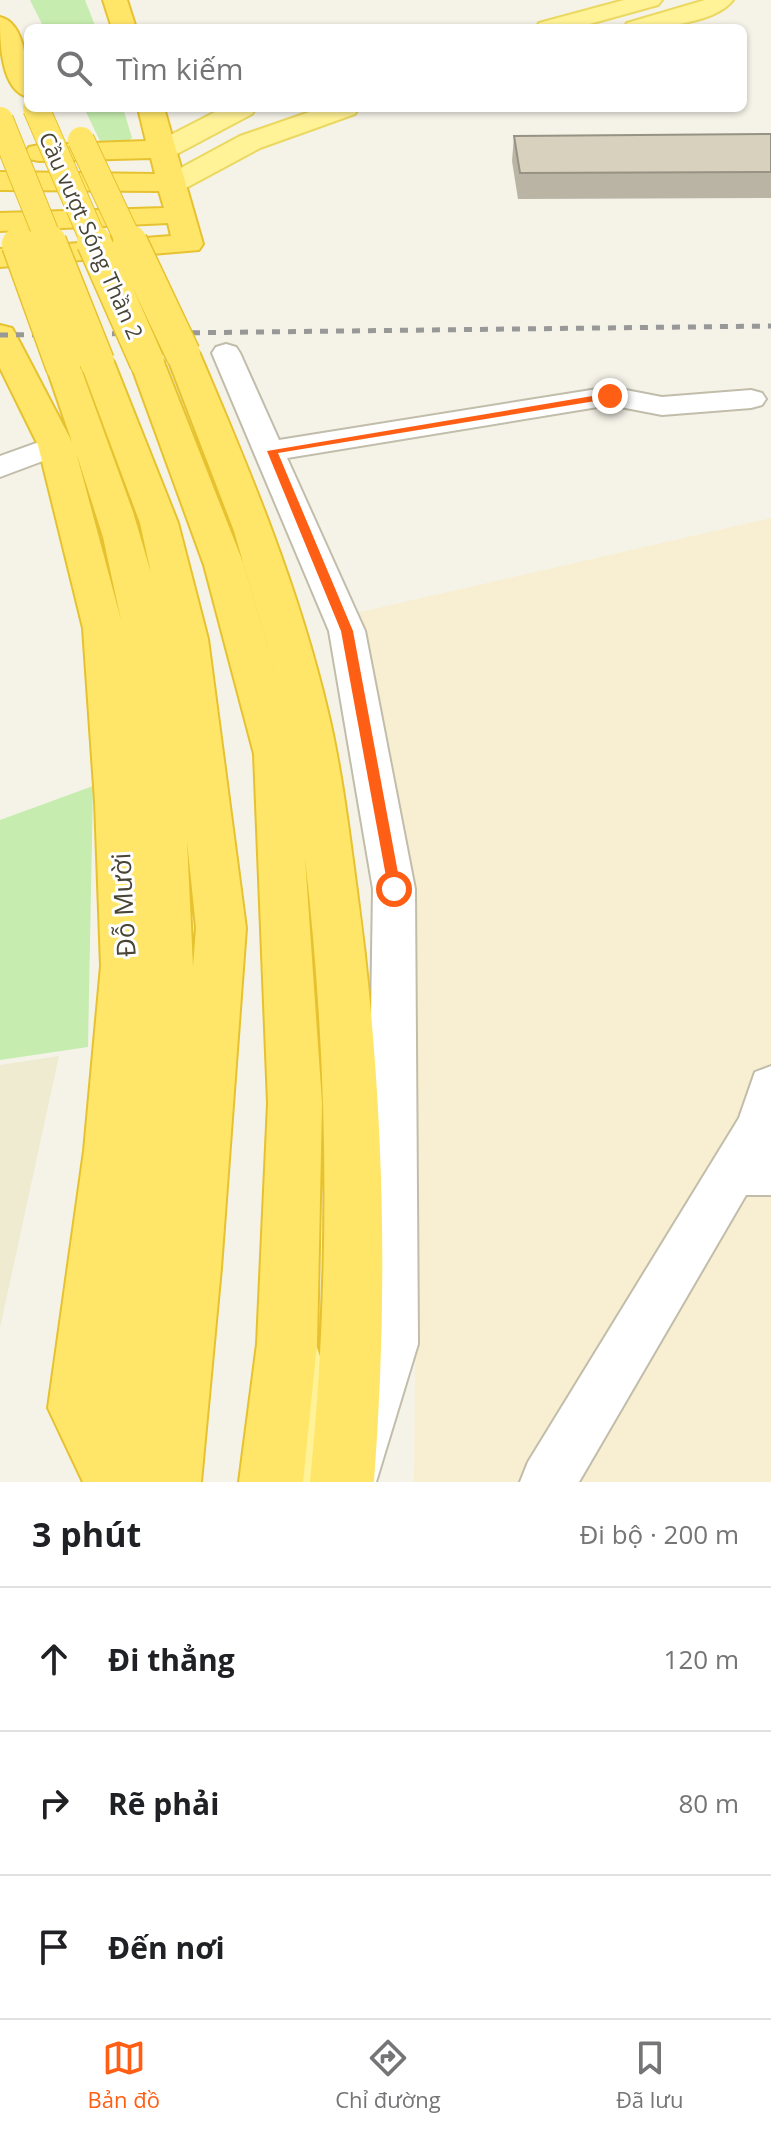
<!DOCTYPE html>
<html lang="vi">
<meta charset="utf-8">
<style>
body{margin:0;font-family:"Open Sans",sans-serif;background:#f6f6f6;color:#202124}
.stop{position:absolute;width:24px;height:24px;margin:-18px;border:6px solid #ff5e15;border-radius:50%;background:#fff}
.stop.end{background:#ff5e15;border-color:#fff;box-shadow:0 2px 8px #0008}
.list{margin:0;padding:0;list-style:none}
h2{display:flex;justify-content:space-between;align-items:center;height:104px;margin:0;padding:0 32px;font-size:34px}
h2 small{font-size:26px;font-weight:400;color:#757577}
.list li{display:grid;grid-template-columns:52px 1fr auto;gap:24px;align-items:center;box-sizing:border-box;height:144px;padding:0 32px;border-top:2px solid #e0e0e0}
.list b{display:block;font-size:30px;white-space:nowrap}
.list em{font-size:26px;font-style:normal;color:#757577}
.icon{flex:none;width:44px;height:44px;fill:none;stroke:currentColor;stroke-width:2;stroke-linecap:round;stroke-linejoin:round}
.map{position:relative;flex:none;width:771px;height:1482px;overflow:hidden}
.search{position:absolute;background:#fff;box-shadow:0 2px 6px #0004;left:24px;right:24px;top:24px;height:88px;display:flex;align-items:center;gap:20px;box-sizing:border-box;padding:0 28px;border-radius:12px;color:#757577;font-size:30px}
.sheet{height:536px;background:#fff}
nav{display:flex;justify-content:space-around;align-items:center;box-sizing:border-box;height:112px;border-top:2px solid #e0e0e0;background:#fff;font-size:22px;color:#757577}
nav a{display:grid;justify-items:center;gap:4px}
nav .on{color:#ff5e15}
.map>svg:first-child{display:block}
.commercial{fill:#f8eed2}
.education{fill:#efebd1}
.green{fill:#c6ecaf}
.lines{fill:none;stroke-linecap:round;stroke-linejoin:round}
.minor-casing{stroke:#c1bdaa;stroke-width:4}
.major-casing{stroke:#ebd860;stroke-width:4}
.highway-casing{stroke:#e7c230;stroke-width:4}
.minor{fill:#fff;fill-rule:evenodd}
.major{fill:#fff297;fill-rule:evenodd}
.highway{fill:#ffe669;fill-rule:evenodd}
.rail{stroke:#989898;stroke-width:5;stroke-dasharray:8 8;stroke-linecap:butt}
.highway-bridge-far1-casing{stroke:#e7c230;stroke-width:28;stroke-linecap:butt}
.highway-bridge-casing{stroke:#e7c230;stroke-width:37;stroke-linecap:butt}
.highway-bridge-far1{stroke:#ffe669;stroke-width:26}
.highway-bridge{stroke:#ffe669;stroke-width:34}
.wall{fill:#b9b4a3}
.building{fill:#d7d1bd;stroke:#969284;stroke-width:2}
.route{fill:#ff5e15}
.labels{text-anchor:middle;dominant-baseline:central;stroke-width:6;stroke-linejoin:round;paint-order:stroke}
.far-street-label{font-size:22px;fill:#494536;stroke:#fff}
.street-label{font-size:26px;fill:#494536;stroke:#fff}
</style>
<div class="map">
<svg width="771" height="1482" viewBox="0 0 771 1482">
<rect width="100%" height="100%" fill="#f5f3e8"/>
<path class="commercial" d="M771 518V1482H414L416 1220 338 617Z"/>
<path class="education" d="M59 1056 0 1328V1065Z"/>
<path class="green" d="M30 0H85L96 28H44Z
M84 108H123L132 138 125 143 102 145Z
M93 786 88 1047 0 1060V820Z"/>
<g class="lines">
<g class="minor-casing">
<path id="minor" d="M226 344 236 347 240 353 279 440 610 387 662 397 751 390 762 393 766 399 762 405 751 408 662 415 610 405 287 458 365 631 415 889 418 1344 376 1482H320L366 1344 373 889 329 631 212 353 216 347Z
M56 436 67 438 71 445 67 452 0 477V456Z
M771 1066V1195H746L579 1482H520L528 1462 739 1118 755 1072Z"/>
</g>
<g class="major-casing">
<path id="major" d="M624 0H662L658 5 575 28H536L539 23Z
M705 0H733C714 25 653 28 624 28L627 23Z
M223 108H256L252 114 175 155H155L151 149 155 143Z
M321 108H359L355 114 260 148 184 189H164L160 183 164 177 240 136Z
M291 1327 313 1336 363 1482H299L260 1358 269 1336Z"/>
</g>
<g class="highway-casing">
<path id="highway" d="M103 0H127L136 28H112Z
M0 17C27 23 28 74 28 97 0 90 0 40 0 17Z
M138 108H164L203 244 199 250 0 267V249L171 236 168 223 0 231V213L164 208 159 191 0 190V172L155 174 151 158 39 161 29 159 25 153 29 147 39 145 146 141Z
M0 325 12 328 16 335 72 442 46 366 51 359 63 356 75 359 80 366 133 512 151 573 140 523 80 362 85 355 97 352 109 355 114 362 178 523 208 639 246 928 221 1268 201 1482H83L48 1408 84 1151 101 966 95 801 83 628 38 445 0 368ZM76 452 103 537 121 620ZM187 841 196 928 193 967Z
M183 344 195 347 200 354C250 471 299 588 328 712 342 771 349 831 357 891 384 1088 389 1284 374 1482H310C331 1273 329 1067 305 858L322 1103 317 1344 303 1482H239L257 1344 268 1103 254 754 204 565 130 362 135 355 147 352 159 355 164 362 244 565 282 697 234 531 166 354 171 347Z"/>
</g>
<use href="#minor" class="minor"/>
<use href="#major" class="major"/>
<use href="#highway" class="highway"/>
<path class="rail" d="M0 335 771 326"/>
<g class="highway-bridge-far1-casing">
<path id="highway-bridge-far1" d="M36 108 95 244
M0 120 50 244
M81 140 130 244"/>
</g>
<g class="highway-bridge-casing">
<path id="highway-bridge" d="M49 242 97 362
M94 242 147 362
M130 242 183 354
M19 244 63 366"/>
</g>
<use href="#highway-bridge-far1" class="highway-bridge-far1"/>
<use href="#highway-bridge" class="highway-bridge"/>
</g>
<path class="wall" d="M771 134V198L518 199 512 161 514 136Z"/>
<path class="building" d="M771 134V172L520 173 514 136Z"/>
<path class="route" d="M610 393 614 398 278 453 353 631 401 889 399 893H389L341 631 267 451Z"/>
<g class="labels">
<g class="far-street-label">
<text transform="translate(92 235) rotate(66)">Cầu vượt Sóng Thần 2</text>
</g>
<g class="street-label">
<text transform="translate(123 905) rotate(-93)">Đỗ Mười</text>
</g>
</g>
</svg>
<div class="stop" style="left:394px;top:889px"></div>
<div class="stop end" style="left:610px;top:396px"></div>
<div class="search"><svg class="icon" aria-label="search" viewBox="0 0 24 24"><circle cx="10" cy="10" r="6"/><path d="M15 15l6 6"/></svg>Tìm kiếm</div>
</div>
<section class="sheet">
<h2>3 phút<small>Đi bộ · 200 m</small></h2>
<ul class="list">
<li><svg class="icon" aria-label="ahead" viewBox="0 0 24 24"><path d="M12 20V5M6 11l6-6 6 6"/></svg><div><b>Đi thẳng</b></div><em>120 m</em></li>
<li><svg class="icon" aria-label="right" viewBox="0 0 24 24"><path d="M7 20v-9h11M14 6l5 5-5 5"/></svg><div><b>Rẽ phải</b></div><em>80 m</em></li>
<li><svg class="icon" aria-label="arrive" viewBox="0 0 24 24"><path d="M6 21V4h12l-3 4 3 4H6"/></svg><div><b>Đến nơi</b></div></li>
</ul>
</section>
<nav>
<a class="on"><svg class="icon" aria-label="map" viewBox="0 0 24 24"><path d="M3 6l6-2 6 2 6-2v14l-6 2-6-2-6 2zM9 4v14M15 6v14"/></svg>Bản đồ</a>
<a><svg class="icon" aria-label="directions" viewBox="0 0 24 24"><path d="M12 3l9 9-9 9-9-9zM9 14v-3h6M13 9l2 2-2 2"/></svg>Chỉ đường</a>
<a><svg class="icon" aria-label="saved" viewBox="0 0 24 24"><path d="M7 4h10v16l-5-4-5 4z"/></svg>Đã lưu</a>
</nav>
